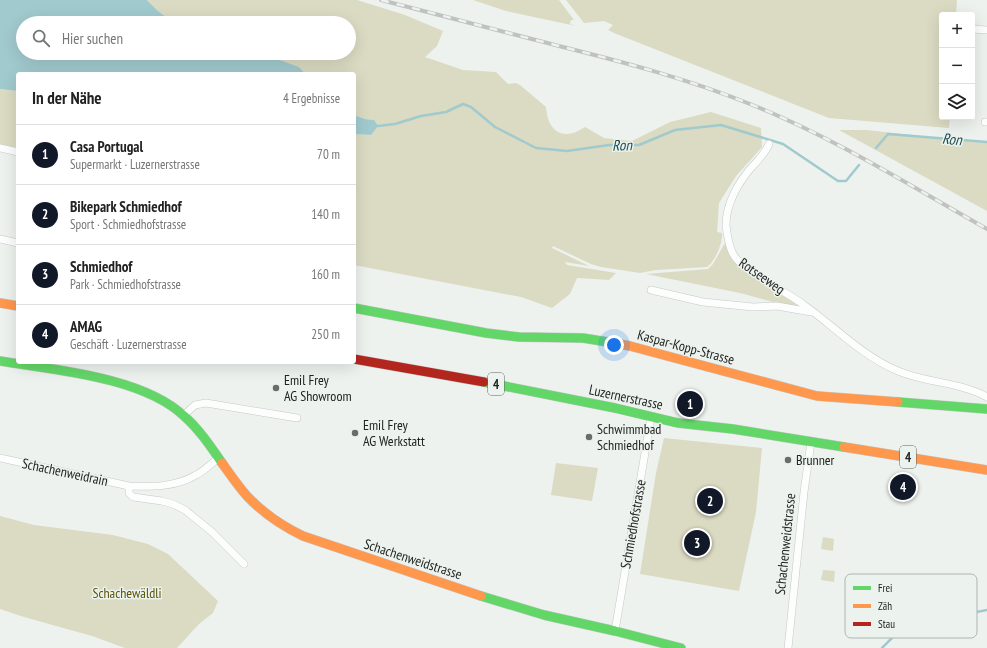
<!DOCTYPE html>
<html lang="de">
<meta charset="utf-8">
<style>
body{margin:0;font-family:"PT Sans Narrow",sans-serif;background:#f6f6f6;color:#222}
.controls{position:absolute;right:12px;top:12px;display:grid;overflow:hidden;border-radius:4px;box-shadow:0 4px 16px #0002}
.controls button{width:36px;height:36px;display:grid;place-items:center;padding:0;border:0;border-bottom:1px solid #e0e0e0;background:#fff;color:#222;font:20px sans-serif}
.you{position:absolute;left:614px;top:345px;width:14px;height:14px;margin:-10px;border:3px solid #fff;border-radius:50%;background:#1a73e8;box-shadow:0 0 0 6px #1a73e833}
.badge{display:grid;place-items:center;width:26px;height:26px;border-radius:50%;background:#111827;color:#fff;font-size:13px;font-weight:700}
.pin{position:absolute;translate:-50% -50%;border:2px solid #fff;box-shadow:0 1px 4px #0006}
.list{margin:0;padding:0;list-style:none}
h2{display:flex;justify-content:space-between;align-items:center;height:52px;margin:0;padding:0 16px;font-size:17px}
h2 small{font-size:13px;font-weight:400;color:#767676}
.list li{display:grid;grid-template-columns:26px 1fr auto;gap:12px;align-items:center;box-sizing:border-box;height:60px;padding:0 16px;border-top:1px solid #e0e0e0}
.list b{display:block;font-size:15px;white-space:nowrap}
.list p{margin:0;font-size:13px;white-space:nowrap;color:#767676}
.list em{font-size:13px;font-style:normal;color:#767676}
.icon{flex:none;width:22px;height:22px;fill:none;stroke:currentColor;stroke-width:2;stroke-linecap:round;stroke-linejoin:round}
.map{position:relative;flex:none;width:987px;height:648px;overflow:hidden}
.search{position:absolute;background:#fff;box-shadow:0 4px 16px #0002;left:16px;top:16px;width:340px;height:44px;display:flex;align-items:center;gap:10px;box-sizing:border-box;padding:0 14px;border-radius:22px;color:#767676;font-size:15px}
.panel{position:absolute;background:#fff;box-shadow:0 4px 16px #0002;left:16px;top:72px;width:340px;height:292px;border-radius:4px}
.map>svg:first-child{display:block}
.green{fill:#dbdac2}
.water{fill:#a1cace}
.lines{fill:none;stroke-linecap:round;stroke-linejoin:round}
.stream{stroke:#a1cace;stroke-width:2.5}
.street-casing{stroke:#c6c9c7;stroke-width:8}
.fast-casing{stroke:#c6c9c7;stroke-width:10}
.slow-casing{stroke:#c6c9c7;stroke-width:10}
.jam-casing{stroke:#c6c9c7;stroke-width:10}
.street{stroke:#fcfdfd;stroke-width:7}
.fast{stroke:#63d668;stroke-width:9}
.slow{stroke:#ff974d;stroke-width:9}
.jam{stroke:#b3261e;stroke-width:9}
.rail-casing{stroke:#c0c2c1;stroke-width:4}
.rail{stroke:#ecf3ee;stroke-width:2.5;stroke-dasharray:8;stroke-linecap:butt}
.poi-dot{fill:#696c6a;stroke:#ecf3ee;stroke-width:1.5}
.labels{text-anchor:middle;dominant-baseline:central;stroke-width:3;stroke-linejoin:round;paint-order:stroke}
.shield{fill:#ecf3ee;stroke:#5f625f;stroke-width:1}
.shield-label{font-size:13px;font-weight:bold;fill:#222422}
.street-label{font-size:14px;fill:#222422;stroke:#ecf3ee}
.poi-label{font-size:14px;fill:#222422;stroke:#ecf3ee;text-anchor:start}
.park-label{font-size:14px;fill:#5e5307;stroke:#ecf3ee}
.water-label{font-size:15px;font-style:italic;fill:#1c4d53;stroke:#ecf3ee}
.key{fill:#ecf3ee;stroke:#afb5b1;stroke-width:1}
.key-label{font-size:11px;fill:#222422}
</style>
<div class="map">
<svg width="987" height="648" viewBox="0 0 987 648">
<rect width="100%" height="100%" fill="#edf2ef"/>
<path class="green" d="M147 0H357L405 15 443 31 437 46 425 57 463 70 496 72 508 84 516 83 520 85 546 107C547 122 554 138 573 133 577 132 581 129 585 127L604 138 632 141 670 122 711 112 761 128 762 147 736 176 719 203 717 232 722 233C723 242 715 262 707 267L656 270 640 273 601 267 591 264 553 246 552 248 589 266 565 262 567 265 616 273 609 280 577 278 570 294 552 308 521 297 354 265V134L371 135 374 120 365 119 354 115V74H306L299 67 261 53H349V23H173L157 10Z
M473 0H559L574 20H571L570 24 576 26 506 11Z
M566 0H957L956 15H942V117H950L949 128 829 118 614 33 608 30 613 25 604 21 584 23Z
M0 89 18 91V148L0 144Z
M839 130H866L987 143V211Z
M725 243 729 254 739 267 805 308 777 303 740 293 646 274 708 269 713 264Z
M664 438 762 448 756 512 739 591 640 574 656 473Z
M556 463 598 468 592 501 551 495Z
M0 516 34 525 113 535 148 544 168 554 218 601 213 613 199 624 177 648H125L92 636 24 617 0 609Z
M823 537 834 539 833 551 821 549Z
M823 570 835 571 834 582 821 580Z"/>
<path class="water" d="M0 0H147L157 10 173 23H23V53H261L299 67 306 74H18V91L0 89Z
M354 115 365 119 374 120 378 126 371 135 354 134Z"/>
<g class="lines">
<path class="stream" d="M378 126 395 124 421 116 446 112 463 104 471 107 495 127 536 148 567 151 609 145H639L675 130 721 125 783 144 838 181H846L859 165
M876 148 888 134 987 142
M882 648 896 634 910 630H920L961 615 987 610"/>
<g class="street-casing">
<path id="street" d="M972 29 987 30
M985 122H987
M769 144C765 154 758 160 751 168 738 183 726 204 726 225 727 234 729 249 735 257 747 274 786 291 804 305 835 327 862 356 898 371 926 383 960 382 987 397
M0 148 18 152
M0 239 18 243
M651 290 703 302 753 307 777 306 811 312
M184 415 195 405 206 403 297 418
M0 458 129 486C152 487 176 487 196 475 204 471 211 464 218 458
M129 486V493L133 497 162 501 173 504 185 510 212 532 244 564
M615 631 651 417
M788 648 804 492 811 442"/>
</g>
<g class="fast-casing">
<path id="fast" d="M354 308 486 333 519 337 583 338 614 343
M0 361C55 370 143 377 184 416 199 429 211 447 222 463
M484 382 615 408 678 423 733 429 844 447
M898 402 987 409
M481 596 544 615 615 631 681 648"/>
</g>
<g class="slow-casing">
<path id="slow" d="M0 303 18 306
M614 343 630 346 817 396 898 402
M844 447 987 470
M222 463C230 474 238 486 247 496 263 513 282 526 303 536L481 596"/>
</g>
<g class="jam-casing">
<path id="jam" d="M354 359 484 382"/>
</g>
<use href="#street" class="street"/>
<use href="#fast" class="fast"/>
<use href="#slow" class="slow"/>
<use href="#jam" class="jam"/>
<g class="rail-casing">
<path id="rail" d="M381 0C441 15 500 31 559 46 623 62 688 79 750 104 833 137 909 185 987 229"/>
</g>
<use href="#rail" class="rail"/>
</g>
<g class="poi-dot">
<circle cx="276" cy="388" r="4"/>
<circle cx="355" cy="433" r="4"/>
<circle cx="589" cy="437" r="4"/>
<circle cx="788" cy="460" r="4"/>
</g>
<g class="labels">
<g class="shield">
<rect x="488" y="373" width="16" height="22" rx="3"/>
<rect x="900" y="446" width="16" height="22" rx="3"/>
</g>
<g class="shield-label">
<text x="496" y="384">4</text>
<text x="908" y="457">4</text>
</g>
<g class="street-label">
<text transform="translate(762 276) rotate(35)">Rotseeweg</text>
<text transform="translate(686 347) rotate(15)">Kaspar-Kopp-Strasse</text>
<text transform="translate(626 397) rotate(12)">Luzernerstrasse</text>
<text transform="translate(65 472) rotate(12)">Schachenweidrain</text>
<text transform="translate(633 524) rotate(-80)">Schmiedhofstrasse</text>
<text transform="translate(785 544) rotate(-84)">Schachenweidstrasse</text>
<text transform="translate(413 559) rotate(18)">Schachenweidstrasse</text>
</g>
<g class="poi-label">
<text x="284" y="380">Emil Frey<tspan x="284" dy="16">AG Showroom</tspan></text>
<text x="363" y="425">Emil Frey<tspan x="363" dy="16">AG Werkstatt</tspan></text>
<text x="597" y="429">Schwimmbad<tspan x="597" dy="16">Schmiedhof</tspan></text>
<text x="796" y="460">Brunner</text>
</g>
<g class="park-label">
<text x="127" y="593">Schachewäldli</text>
</g>
<g class="water-label">
<text transform="translate(952 139) rotate(5)">Ron</text>
<text transform="translate(622 145) rotate(-2)">Ron</text>
</g>
</g>
<rect x="845" y="574" width="132" height="64" rx="6" class="key"/>
<rect x="853" y="586" width="18" height="4" fill="#63d668"/>
<rect x="853" y="604" width="18" height="4" fill="#ff974d"/>
<rect x="853" y="622" width="18" height="4" fill="#b3261e"/>
<g class="key-label">
<text x="878" y="592">Frei</text>
<text x="878" y="610">Zäh</text>
<text x="878" y="628">Stau</text>
</g>
</svg>
<div class="controls">
<button>+</button>
<button>−</button>
<button><svg class="icon" aria-label="layers" viewBox="0 0 24 24"><path d="M12 4l9 5-9 5-9-5zM3 14l9 5 9-5"/></svg></button>
</div>
<div class="you"></div>
<div class="pin badge" style="left:690px;top:404px">1</div>
<div class="pin badge" style="left:710px;top:501px">2</div>
<div class="pin badge" style="left:697px;top:543px">3</div>
<div class="pin badge" style="left:903px;top:487px">4</div>
<div class="search"><svg class="icon" aria-label="search" viewBox="0 0 24 24"><circle cx="10" cy="10" r="6"/><path d="M15 15l6 6"/></svg>Hier suchen</div>
<section class="panel">
<h2>In der Nähe<small>4 Ergebnisse</small></h2>
<ul class="list">
<li><span class="badge">1</span><div><b>Casa Portugal</b><p>Supermarkt · Luzernerstrasse</p></div><em>70 m</em></li>
<li><span class="badge">2</span><div><b>Bikepark Schmiedhof</b><p>Sport · Schmiedhofstrasse</p></div><em>140 m</em></li>
<li><span class="badge">3</span><div><b>Schmiedhof</b><p>Park · Schmiedhofstrasse</p></div><em>160 m</em></li>
<li><span class="badge">4</span><div><b>AMAG</b><p>Geschäft · Luzernerstrasse</p></div><em>250 m</em></li>
</ul>
</section>
</div>
